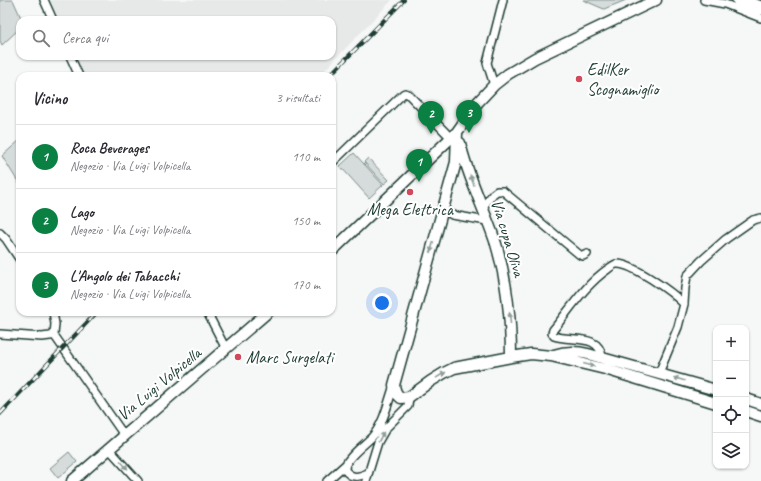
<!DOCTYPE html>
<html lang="it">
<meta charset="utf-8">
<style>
body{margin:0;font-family:Caveat,sans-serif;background:#f2f2f3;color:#2b2b33}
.controls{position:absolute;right:12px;bottom:12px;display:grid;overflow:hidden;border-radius:8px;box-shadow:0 1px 3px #0004}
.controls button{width:36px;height:36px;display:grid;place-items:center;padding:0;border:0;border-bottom:1px solid #e1e1e2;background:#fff;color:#2b2b33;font:20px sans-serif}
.you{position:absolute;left:382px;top:303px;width:14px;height:14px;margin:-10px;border:3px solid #fff;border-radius:50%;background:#1a73e8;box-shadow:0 0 0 6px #1a73e833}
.badge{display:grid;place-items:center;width:26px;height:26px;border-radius:50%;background:#0b8043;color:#fff;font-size:13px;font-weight:700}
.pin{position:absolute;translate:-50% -33px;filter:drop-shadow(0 1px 2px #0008)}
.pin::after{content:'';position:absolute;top:21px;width:14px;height:12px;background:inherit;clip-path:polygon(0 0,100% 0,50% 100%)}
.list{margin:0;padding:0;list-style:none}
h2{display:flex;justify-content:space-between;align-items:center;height:52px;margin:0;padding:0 16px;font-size:17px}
h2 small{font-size:13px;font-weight:400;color:#7c7c81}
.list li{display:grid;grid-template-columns:26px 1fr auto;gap:12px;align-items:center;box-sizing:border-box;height:64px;padding:0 16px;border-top:1px solid #e1e1e2}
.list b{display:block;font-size:15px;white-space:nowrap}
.list p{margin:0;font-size:13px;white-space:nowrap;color:#7c7c81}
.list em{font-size:13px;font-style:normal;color:#7c7c81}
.icon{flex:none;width:22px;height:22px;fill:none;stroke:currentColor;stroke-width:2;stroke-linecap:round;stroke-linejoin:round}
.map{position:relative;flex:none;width:761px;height:481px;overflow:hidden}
.search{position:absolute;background:#fff;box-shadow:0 1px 3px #0004;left:16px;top:16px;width:320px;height:44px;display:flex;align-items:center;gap:10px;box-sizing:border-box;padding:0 14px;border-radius:12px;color:#7c7c81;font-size:15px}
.panel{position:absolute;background:#fff;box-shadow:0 1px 3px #0004;left:16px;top:72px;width:320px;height:244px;border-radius:12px}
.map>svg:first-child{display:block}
.built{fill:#e6e9e8}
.green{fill:#d6dcdb;stroke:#7a8c88}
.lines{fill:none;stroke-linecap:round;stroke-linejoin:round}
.street-casing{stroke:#1f3d34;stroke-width:10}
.secondary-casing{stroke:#1f3d34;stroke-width:13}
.highway-casing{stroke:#1f3d34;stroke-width:16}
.street{stroke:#fff;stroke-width:7}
.secondary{stroke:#fff;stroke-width:10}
.highway{stroke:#fff;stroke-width:13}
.rail-casing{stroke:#1f3d34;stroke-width:4}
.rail{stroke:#fff;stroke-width:2.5;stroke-dasharray:8;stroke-linecap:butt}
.oneway{fill:#8f9e9a}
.poi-dot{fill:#d1495b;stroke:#fff;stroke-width:1.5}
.labels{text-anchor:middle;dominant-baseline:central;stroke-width:4;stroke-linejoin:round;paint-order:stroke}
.poi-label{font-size:17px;fill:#1f3d34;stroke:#fff;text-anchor:start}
.street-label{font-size:17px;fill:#1f3d34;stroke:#fff}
</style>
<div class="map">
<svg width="761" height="481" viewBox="0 0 761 481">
<rect width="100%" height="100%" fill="#f6f7f7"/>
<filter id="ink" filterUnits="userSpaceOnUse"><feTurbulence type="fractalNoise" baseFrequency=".025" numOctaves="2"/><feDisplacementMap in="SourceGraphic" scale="8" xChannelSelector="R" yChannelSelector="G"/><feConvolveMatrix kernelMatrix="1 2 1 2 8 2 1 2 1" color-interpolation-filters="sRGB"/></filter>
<g filter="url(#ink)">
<path class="built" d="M47 0H392L319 76H83L73 56H332V20H56Z"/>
<path class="green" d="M0 0H13L22 20H20V28L2 45 0 41Z
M583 0H626L604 9Z
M20 140V185L2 156Z
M354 153 383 185 369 198 340 166Z
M368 158 389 180 384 184 364 162Z
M69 452 77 462 58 478 50 468Z"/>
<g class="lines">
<g class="street-casing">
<path id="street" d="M44 0 53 20
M704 0 725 4 761 18
M70 56 79 76
M494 85 487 63 503 0
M332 163 403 94 405 93 408 94 451 138
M482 208 493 194 497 191H503L580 255 583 256 587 254
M442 209 452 215 487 221
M0 233 6 239 20 260
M53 312 55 324 54 335 124 435
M207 312 226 349
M0 334 42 337 50 336 54 335
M602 357C599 333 571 342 554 336L552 333 553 330C570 309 586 284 608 269 611 267 613 265 616 264 631 262 673 293 684 304
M659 373 678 327 684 304 685 288 687 276 701 261 726 239 753 220 761 218
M109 449 138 481
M368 473C359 477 351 479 345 470 345 468 345 466 346 464 350 455 365 444 372 437 384 423 388 403 394 385
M327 481 346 464
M366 481 378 442 386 428 408 406 409 397"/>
</g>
<g class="secondary-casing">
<path id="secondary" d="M457 132 456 162 394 385C395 391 396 394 401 398L409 397 431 381 444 373 454 368 511 357 531 354 551 356 605 369 716 403
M460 143C468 178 485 210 496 244 507 281 511 319 511 357
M332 251 457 132 478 102 494 85 508 74 535 58 656 0
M554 355C566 351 576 351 588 354L716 390
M746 399 761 404
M746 411 761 416
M72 481 268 312"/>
</g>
<g class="highway-casing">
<path id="highway" d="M739 0 761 8"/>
</g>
<use href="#street" class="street"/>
<use href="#secondary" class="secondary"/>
<use href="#highway" class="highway"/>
<g class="rail-casing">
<path id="rail" d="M329 76 404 0
M0 414 97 312"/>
</g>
<use href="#rail" class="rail"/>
</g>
<defs><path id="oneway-solid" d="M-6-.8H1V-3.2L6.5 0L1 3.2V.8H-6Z"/></defs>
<g class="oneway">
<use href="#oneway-solid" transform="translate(472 180) rotate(-110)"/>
<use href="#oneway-solid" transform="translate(432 247) rotate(105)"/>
<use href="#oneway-solid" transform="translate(510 318) rotate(-95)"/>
<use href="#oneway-solid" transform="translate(589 365) rotate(14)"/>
<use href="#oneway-solid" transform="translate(441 375) rotate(-31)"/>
<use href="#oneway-solid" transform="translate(679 379) rotate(-164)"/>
<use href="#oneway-solid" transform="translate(381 437) rotate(-61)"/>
<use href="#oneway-solid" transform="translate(124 465) rotate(48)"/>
</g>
</g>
<g class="poi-dot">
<circle cx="579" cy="79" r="4"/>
<circle cx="410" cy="192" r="4"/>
<circle cx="238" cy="357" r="4"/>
</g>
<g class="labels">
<g class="poi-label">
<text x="587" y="69">EdilKer<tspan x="587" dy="20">Scognamiglio</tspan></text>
<text x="410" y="209" text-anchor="middle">Mega Elettrica</text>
<text x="246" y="357">Marc Surgelati</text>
</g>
<g class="street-label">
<text transform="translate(508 238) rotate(73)">Via cupa Oliva</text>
<text transform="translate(159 384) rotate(-40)">Via Luigi Volpicella</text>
</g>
</g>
</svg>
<div class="controls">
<button>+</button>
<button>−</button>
<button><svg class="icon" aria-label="locate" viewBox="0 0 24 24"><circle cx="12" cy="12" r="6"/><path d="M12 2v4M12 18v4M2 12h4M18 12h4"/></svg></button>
<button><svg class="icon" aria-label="layers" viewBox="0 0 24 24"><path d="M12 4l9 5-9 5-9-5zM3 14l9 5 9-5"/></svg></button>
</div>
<div class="you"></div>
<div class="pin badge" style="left:419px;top:182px">1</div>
<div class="pin badge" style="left:431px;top:134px">2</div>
<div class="pin badge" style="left:469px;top:133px">3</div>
<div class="search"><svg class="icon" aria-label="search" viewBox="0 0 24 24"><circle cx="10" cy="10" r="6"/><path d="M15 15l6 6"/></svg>Cerca qui</div>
<section class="panel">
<h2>Vicino<small>3 risultati</small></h2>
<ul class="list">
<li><span class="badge">1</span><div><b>Roca Beverages</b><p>Negozio · Via Luigi Volpicella</p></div><em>110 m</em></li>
<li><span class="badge">2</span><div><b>Lago</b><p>Negozio · Via Luigi Volpicella</p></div><em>150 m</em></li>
<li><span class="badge">3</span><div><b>L'Angolo dei Tabacchi</b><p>Negozio · Via Luigi Volpicella</p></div><em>170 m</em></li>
</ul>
</section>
</div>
